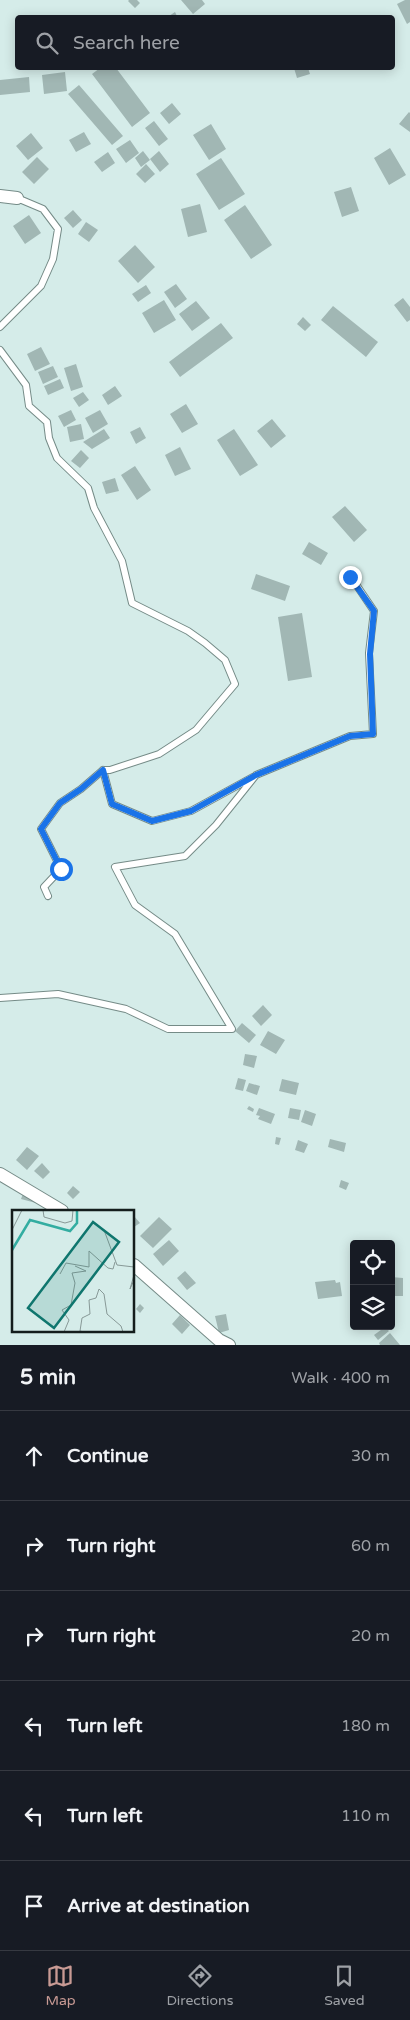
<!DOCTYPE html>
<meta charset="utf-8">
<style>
body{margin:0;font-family:"Varela Round",sans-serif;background:#20242c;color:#f1f3f6}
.controls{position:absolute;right:15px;bottom:15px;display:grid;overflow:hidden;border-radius:5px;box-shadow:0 2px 12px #0003}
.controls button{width:45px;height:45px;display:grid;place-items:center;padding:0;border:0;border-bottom:1px solid #363941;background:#171b24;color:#f1f3f6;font:25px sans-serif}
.stop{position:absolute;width:15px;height:15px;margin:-11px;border:4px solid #1a73e8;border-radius:50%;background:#fff}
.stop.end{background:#1a73e8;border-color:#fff;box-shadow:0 1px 5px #0008}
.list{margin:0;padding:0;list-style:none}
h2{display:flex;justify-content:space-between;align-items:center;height:65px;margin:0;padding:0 20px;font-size:21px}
h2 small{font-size:16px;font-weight:400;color:#9ea1a6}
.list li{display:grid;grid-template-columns:32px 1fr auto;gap:15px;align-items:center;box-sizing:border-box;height:90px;padding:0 20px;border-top:1px solid #363941}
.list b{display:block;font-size:19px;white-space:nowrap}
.list em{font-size:16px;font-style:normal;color:#9ea1a6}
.icon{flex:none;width:28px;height:28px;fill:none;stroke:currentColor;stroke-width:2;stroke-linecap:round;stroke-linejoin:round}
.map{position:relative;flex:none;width:410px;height:1345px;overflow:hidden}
.search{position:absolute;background:#171b24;box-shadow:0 2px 12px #0003;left:15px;right:15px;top:15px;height:55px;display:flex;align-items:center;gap:12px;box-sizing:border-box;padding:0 18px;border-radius:5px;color:#9ea1a6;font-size:19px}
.sheet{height:605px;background:#171b24}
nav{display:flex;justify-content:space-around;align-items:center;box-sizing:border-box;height:70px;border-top:1px solid #363941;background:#171b24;font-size:14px;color:#9ea1a6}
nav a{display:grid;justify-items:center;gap:2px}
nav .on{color:#c89a94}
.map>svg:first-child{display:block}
.building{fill:#a1b7b4}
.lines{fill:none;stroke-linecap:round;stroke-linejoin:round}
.lane-casing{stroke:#758b87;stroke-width:8}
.street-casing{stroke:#758b87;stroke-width:14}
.lane{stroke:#fff;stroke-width:6}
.street{stroke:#fff;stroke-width:12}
.route{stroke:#1a73e8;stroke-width:6}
.inset-river{fill:none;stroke:#33ada1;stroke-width:2.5}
.inset-road{fill:none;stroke:#889997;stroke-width:1}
.view{fill:#0f766e;fill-opacity:0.15;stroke:#0f766e;stroke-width:2.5}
.inset-edge{fill:none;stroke:#141d1c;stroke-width:2.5}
</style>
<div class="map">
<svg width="410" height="1345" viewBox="0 0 410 1345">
<rect width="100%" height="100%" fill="#d5ece9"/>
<path class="building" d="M129 0H137L140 3 135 8 128 1Z
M181 0H202L205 4 193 14Z
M405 0H410V22L407 24 397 4Z
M175 12 178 18H166Z
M100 68H116L150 113 132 127 92 74Z
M294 68H308L310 74 297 78Z
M65 72 67 91 44 94 42 75Z
M29 77 30 92 0 95V80Z
M79 85 123 136 112 145 68 94Z
M172 103 181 114 169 124 160 113Z
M409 112 410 113V132L399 124Z
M154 121 168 139 159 146 145 128Z
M211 124 226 149 209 160 193 135Z
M84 132 91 144 76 152 69 140Z
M31 133 43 148 28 160 16 146Z
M130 140 139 153 126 163 116 149Z
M390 148 406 175 389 185 374 158Z
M143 151 150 160 141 167 135 158Z
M159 151 169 164 160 172 150 159Z
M108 152 115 163 102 172 94 162Z
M37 157 49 169 34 184 22 172Z
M221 158 245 194 219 210 196 174Z
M146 164 155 174 145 183 136 174Z
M351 187 359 211 342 217 334 192Z
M200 204 207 232 188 237 181 209Z
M245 205 272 245 251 259 224 220Z
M73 210 82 220 73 228 64 218Z
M29 215 41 233 25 244 13 226Z
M86 222 98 230 89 242 78 234Z
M135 245 155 267 138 283 118 261Z
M176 284 187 299 175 308 164 292Z
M146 285 151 293 138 302 132 294Z
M403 298 410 307V320L407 322 394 305Z
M164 300 176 320 154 333 142 313Z
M196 301 210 318 192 331 179 314Z
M333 306 378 342 366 357 321 320Z
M303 317 311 325 305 331 297 324Z
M221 323 233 338 180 377 169 362Z
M41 347 50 364 35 371 27 354Z
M76 364 83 387 71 391 64 368Z
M53 366 58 377 43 384 38 372Z
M60 379 64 388 48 395 44 386Z
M115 386 122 396 108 405 102 395Z
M83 392 89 400 79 407 73 398Z
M186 404 198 424 182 433 170 414Z
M71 410 76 420 64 427 58 416Z
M100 410 108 424 93 433 85 418Z
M272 419 286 436 271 448 257 431Z
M81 424 84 439 70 442 67 427Z
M140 427 146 438 136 444 130 432Z
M104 429 110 438 92 449 83 442Z
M234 429 258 465 240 476 217 440Z
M180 447 191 469 175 476 165 455Z
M81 450 89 458 80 468 71 461Z
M135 466 151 490 137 500 121 475Z
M115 478 119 491 106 494 102 482Z
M345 506 367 530 354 542 332 517Z
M309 542 328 553 321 565 302 554Z
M256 574 290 586 285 601 251 589Z
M302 613 312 677 288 681 278 617Z
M263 1005 272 1015 261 1026 252 1016Z
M242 1023 256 1035 249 1043 235 1031Z
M268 1031 285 1040 276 1054 260 1045Z
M245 1054 257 1056 254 1068 243 1065Z
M238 1078 246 1080 243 1091 235 1089Z
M282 1079 299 1083 296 1095 279 1091Z
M249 1083 260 1086 257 1095 246 1091Z
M249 1106 254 1109 253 1112 247 1109Z
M259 1108 275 1114 271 1124 258 1119 260 1116 256 1115Z
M290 1108 301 1110 299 1120 288 1118Z
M305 1110 316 1114 312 1126 301 1122Z
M276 1137 281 1138 279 1145 275 1144Z
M330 1139 346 1143 344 1152 328 1147Z
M298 1140 308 1144 304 1153 295 1150Z
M27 1147 39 1156 27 1170 16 1160Z
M42 1163 50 1172 43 1179 34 1171Z
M341 1180 349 1183 346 1190 339 1187Z
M73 1186 80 1192 73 1199 67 1193Z
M24 1191 38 1196 36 1203 21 1199Z
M134 1216 140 1223 134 1227Z
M159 1217 172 1229 153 1248 140 1236Z
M169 1240 179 1251 163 1266 153 1254Z
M185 1271 196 1283 187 1290 177 1278Z
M391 1277 403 1278V1296H391Z
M335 1280 336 1283 340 1282 342 1296 318 1299 315 1282Z
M140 1304 144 1308 140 1313 136 1309Z
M226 1314 229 1330 219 1333 215 1316Z
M180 1315 190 1325 182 1334 172 1324Z
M385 1327 389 1331 378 1340 374 1335Z
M390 1333 400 1345H380L379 1343Z"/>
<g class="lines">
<g class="lane-casing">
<path id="lane" d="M0 327 41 286 53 259 58 229 43 209 17 198
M0 350 26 385 29 406 47 422 49 438 57 458 88 488 94 508 122 561 132 603 188 631 205 643 225 660 235 684 196 730 159 754 110 770H103L112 804 152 821 191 811 253 777
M48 896 44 887 61 869 41 829 60 803 81 789 103 770
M0 998 58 994 126 1009 168 1029H232L175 934 135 905 115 867 185 856 216 825 256 775 350 736 373 734 369 653 374 611 351 577"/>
</g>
<g class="street-casing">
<path id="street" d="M0 196 17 198
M0 1174 62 1211
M134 1265 219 1340 229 1345"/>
</g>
<use href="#lane" class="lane"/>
<use href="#street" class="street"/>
</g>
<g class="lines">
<path class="route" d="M61 869 41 829 60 803 81 789 103 770 112 804 152 821 191 811 256 775 350 736 373 734 370 654 374 611 350 577"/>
</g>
<g transform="translate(12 1210)">
<rect width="122" height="122" fill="#d5ece9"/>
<path class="inset-river" d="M0 40 18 10 58 21 65 13V0"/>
<path class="inset-road" d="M31 0 32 7 53 13 60 11 61 0M0 20 10 0M92 20 105 55 122 57M48 64 54 53 77 57V41L96 58 101 59 103 52M122 65 118 79 122 70M52 122 57 110 50 100 59 95 63 73 60 63 74 61 63 56M72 122 68 121 70 108 78 104 77 90 84 88 87 79 92 84 95 104 109 116 111 122"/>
<path class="view" d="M81 12 107 32 42 118 16 98Z"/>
<rect width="122" height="122" class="inset-edge"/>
</g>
</svg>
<div class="controls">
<button><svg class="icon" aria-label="locate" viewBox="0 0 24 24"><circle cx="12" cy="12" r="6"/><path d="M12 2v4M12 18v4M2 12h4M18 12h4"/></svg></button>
<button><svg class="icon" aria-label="layers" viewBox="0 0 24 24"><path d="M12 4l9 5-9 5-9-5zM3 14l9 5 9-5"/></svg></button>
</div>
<div class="stop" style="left:61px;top:869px"></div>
<div class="stop end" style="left:350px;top:577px"></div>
<div class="search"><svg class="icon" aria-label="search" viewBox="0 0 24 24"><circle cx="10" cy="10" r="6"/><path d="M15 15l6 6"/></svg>Search here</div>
</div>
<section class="sheet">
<h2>5 min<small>Walk · 400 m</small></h2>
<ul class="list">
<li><svg class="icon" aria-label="ahead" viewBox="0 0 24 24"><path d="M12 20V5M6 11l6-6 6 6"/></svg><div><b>Continue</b></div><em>30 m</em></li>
<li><svg class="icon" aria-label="right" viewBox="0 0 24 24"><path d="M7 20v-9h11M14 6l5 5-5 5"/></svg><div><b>Turn right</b></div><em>60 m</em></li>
<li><svg class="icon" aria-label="right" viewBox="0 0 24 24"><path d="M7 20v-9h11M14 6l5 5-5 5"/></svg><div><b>Turn right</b></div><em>20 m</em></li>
<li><svg class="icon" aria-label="left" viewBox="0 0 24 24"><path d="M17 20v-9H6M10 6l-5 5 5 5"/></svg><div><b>Turn left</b></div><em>180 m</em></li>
<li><svg class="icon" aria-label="left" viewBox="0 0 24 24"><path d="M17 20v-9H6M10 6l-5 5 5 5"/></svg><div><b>Turn left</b></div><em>110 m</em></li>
<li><svg class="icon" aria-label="arrive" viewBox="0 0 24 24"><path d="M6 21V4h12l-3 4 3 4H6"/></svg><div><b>Arrive at destination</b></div></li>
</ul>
</section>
<nav>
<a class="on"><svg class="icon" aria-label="map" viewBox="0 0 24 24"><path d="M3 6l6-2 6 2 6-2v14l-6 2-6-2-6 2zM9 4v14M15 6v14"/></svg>Map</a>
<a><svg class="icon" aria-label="directions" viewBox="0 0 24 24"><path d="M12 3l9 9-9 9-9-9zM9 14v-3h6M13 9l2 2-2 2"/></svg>Directions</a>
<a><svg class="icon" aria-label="saved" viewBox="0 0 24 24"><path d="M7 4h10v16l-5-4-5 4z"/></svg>Saved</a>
</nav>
